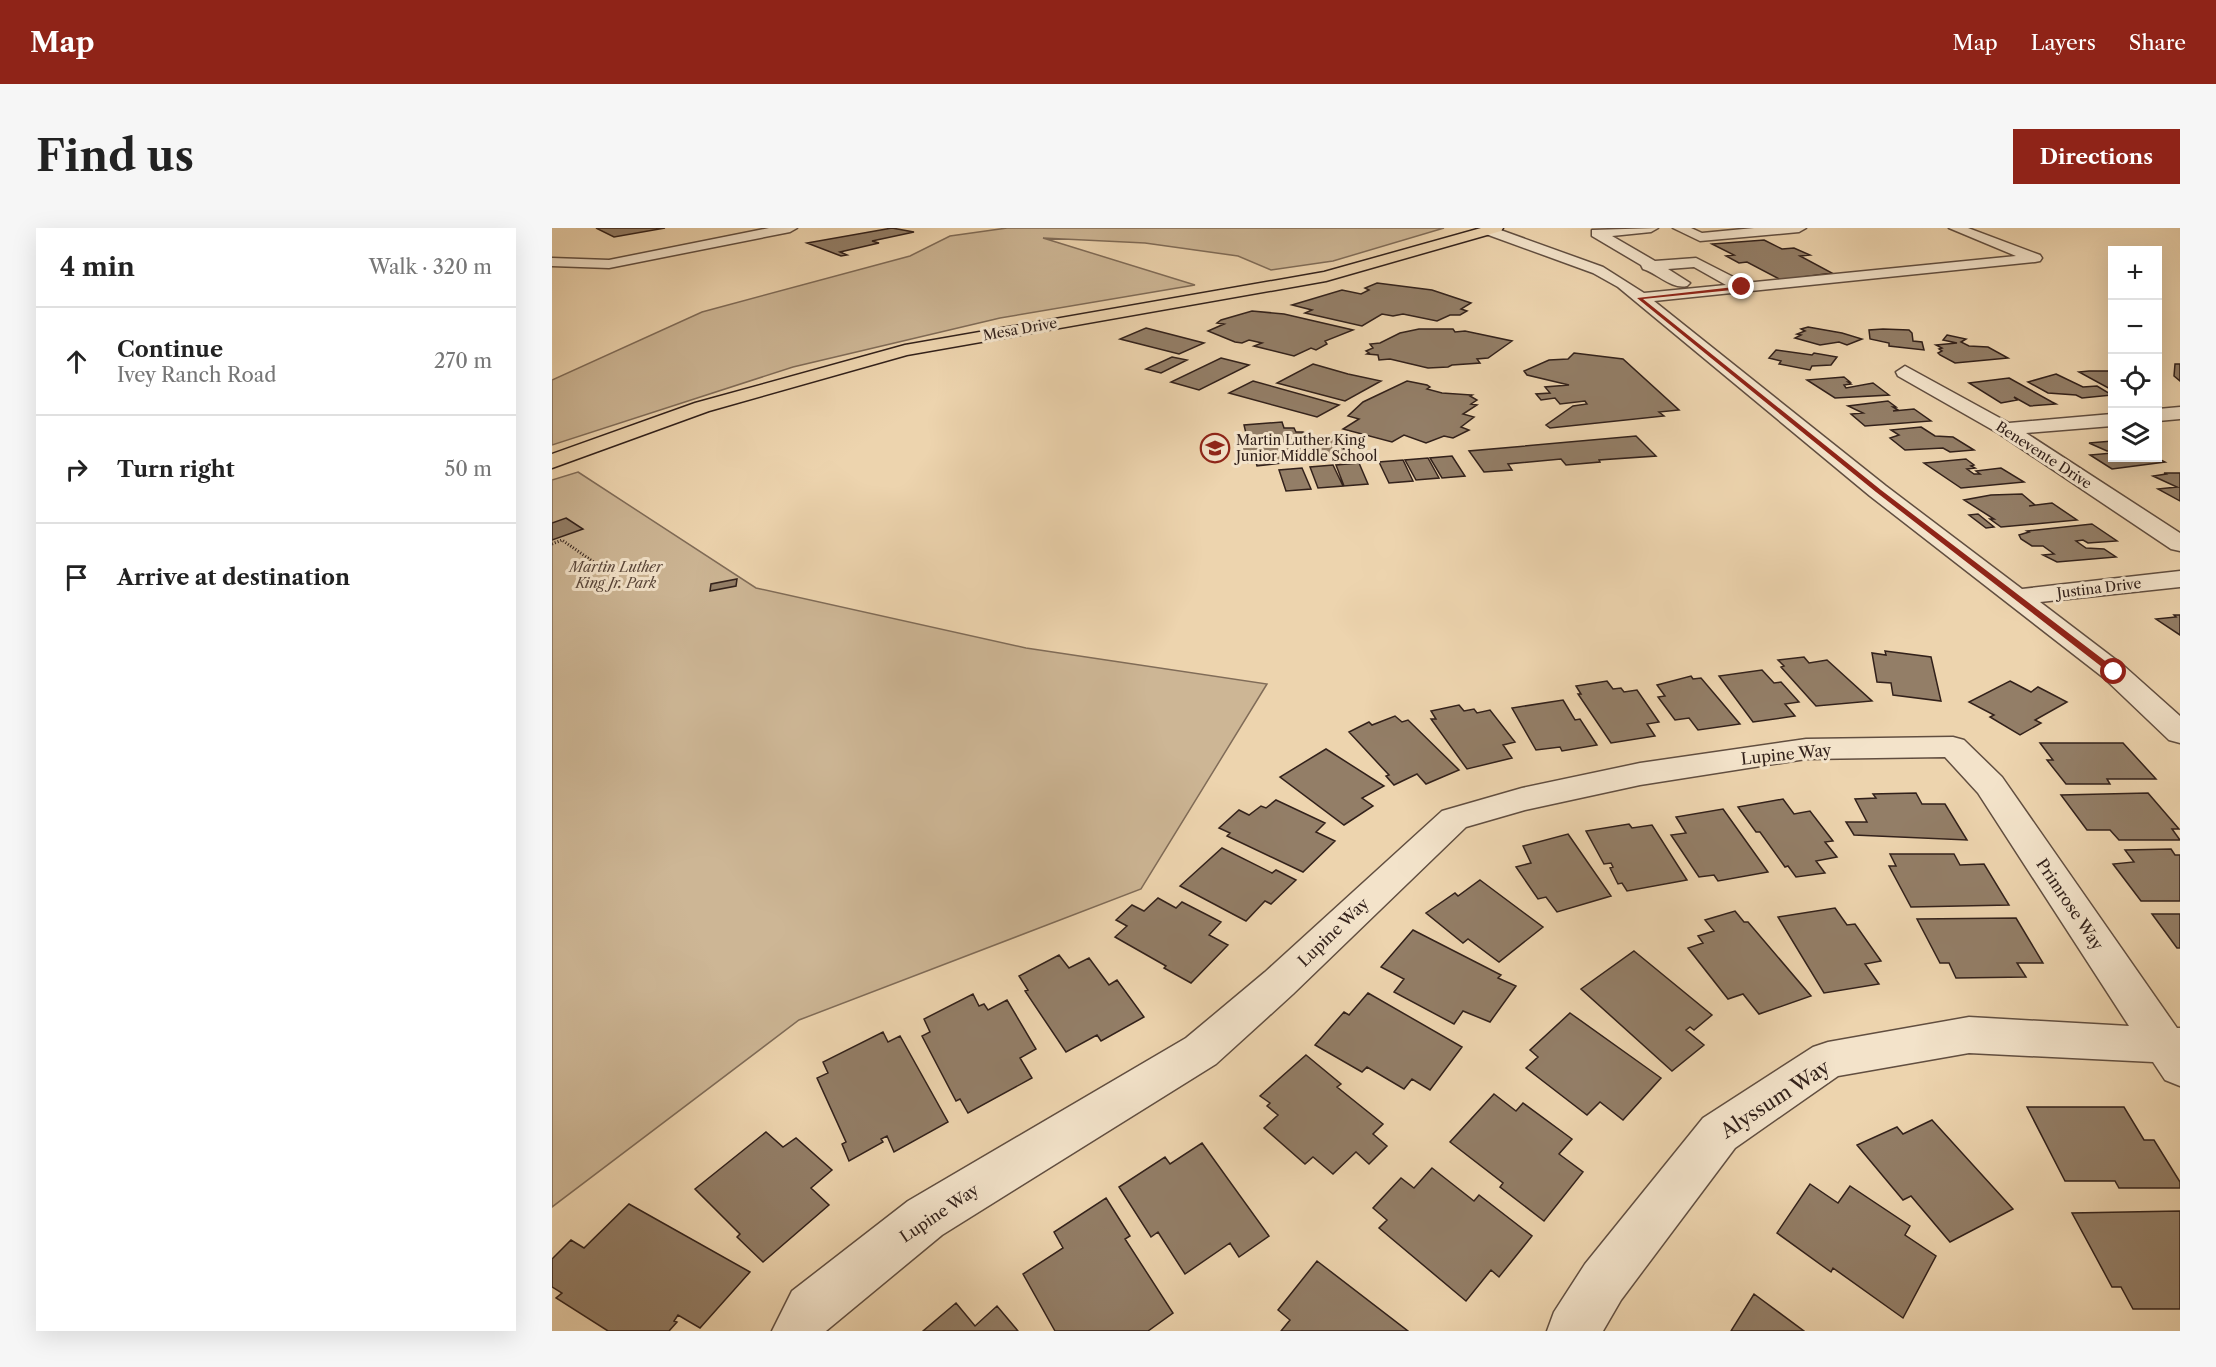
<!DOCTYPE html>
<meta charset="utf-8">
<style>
body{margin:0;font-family:"Libre Caslon Text",serif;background:#f6f6f6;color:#222}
.controls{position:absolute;right:18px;top:18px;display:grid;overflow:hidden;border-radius:0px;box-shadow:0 6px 24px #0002}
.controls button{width:54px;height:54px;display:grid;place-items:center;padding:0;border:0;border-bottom:2px solid #e0e0e0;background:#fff;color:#222;font:30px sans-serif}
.stop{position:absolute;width:18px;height:18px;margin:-14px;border:4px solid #8f2418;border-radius:50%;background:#fff}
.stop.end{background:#8f2418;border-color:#fff;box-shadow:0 2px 6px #0008}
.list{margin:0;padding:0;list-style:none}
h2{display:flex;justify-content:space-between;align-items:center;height:78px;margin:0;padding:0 24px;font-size:26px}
h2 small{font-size:20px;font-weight:400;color:#767676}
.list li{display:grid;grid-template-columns:39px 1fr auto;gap:18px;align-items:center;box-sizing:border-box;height:108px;padding:0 24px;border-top:2px solid #e0e0e0}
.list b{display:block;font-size:22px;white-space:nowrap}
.list p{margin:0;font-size:20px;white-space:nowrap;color:#767676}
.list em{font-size:20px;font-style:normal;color:#767676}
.icon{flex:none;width:33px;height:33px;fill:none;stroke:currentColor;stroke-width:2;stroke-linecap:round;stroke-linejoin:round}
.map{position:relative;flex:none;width:1628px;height:1103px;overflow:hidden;border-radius:0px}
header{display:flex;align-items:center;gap:36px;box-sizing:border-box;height:84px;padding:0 30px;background:#8f2418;color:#fff}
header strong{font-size:28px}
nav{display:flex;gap:33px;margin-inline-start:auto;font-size:21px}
.intro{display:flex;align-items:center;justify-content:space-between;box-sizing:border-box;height:144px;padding:0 36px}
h1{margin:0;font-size:42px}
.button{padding:15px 27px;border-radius:0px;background:#8f2418;color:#fff;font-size:21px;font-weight:700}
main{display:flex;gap:36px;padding:0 36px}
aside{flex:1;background:#fff;border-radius:0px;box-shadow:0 6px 24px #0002}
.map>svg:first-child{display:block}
.green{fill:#cdb695;stroke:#806c58;stroke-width:1.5}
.building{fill:#937e67;stroke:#32211b;stroke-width:1.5}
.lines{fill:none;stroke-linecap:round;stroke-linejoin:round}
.minor-casing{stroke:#614e40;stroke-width:3}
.major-casing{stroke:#32211b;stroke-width:3}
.path{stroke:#32211b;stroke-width:3;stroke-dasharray:1 2;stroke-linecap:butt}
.minor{fill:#f3e3ca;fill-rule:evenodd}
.major{fill:#edd4ae;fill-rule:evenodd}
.route{fill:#8f2418}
.labels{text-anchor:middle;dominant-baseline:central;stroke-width:6;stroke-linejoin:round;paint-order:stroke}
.far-street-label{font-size:14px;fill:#32211b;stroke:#f3e3ca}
.far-poi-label{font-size:14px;fill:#32211b;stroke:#f3e3ca;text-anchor:start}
.far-park-label{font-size:14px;font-style:italic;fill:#59463a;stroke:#f3e3ca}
.street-label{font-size:16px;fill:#32211b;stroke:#f3e3ca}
.near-street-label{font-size:20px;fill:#32211b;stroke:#f3e3ca}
</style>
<header>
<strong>Map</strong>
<nav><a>Map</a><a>Layers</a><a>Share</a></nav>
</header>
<div class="intro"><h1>Find us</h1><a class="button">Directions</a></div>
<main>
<aside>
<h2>4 min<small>Walk · 320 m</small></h2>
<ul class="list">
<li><svg class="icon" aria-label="ahead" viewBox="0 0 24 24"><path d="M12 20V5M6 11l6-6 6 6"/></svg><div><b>Continue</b><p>Ivey Ranch Road</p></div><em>270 m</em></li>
<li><svg class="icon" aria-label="right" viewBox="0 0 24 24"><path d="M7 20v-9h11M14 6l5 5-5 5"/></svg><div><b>Turn right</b></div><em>50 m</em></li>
<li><svg class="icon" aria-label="arrive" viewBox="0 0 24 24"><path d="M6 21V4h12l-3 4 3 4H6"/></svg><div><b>Arrive at destination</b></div></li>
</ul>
</aside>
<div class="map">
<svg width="1628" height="1103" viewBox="0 0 1628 1103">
<rect width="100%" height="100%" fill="#edd4ae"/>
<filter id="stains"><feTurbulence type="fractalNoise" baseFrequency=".00333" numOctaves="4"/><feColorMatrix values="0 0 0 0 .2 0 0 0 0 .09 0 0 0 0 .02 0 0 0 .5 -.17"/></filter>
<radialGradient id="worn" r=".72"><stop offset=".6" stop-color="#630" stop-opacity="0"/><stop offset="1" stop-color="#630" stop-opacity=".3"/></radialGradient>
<path class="green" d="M455 0H892L781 33 719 42 686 28 593 15 491 10 643 57 448 90 241 139 0 217V152L150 84 358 28 398 8Z
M26 244 204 360 474 420 715 456 589 661 247 792 0 979V252Z"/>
<path class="building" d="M44 0H113L62 9Z
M340 0 362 4 320 13 327 15 288 24 295 27 289 28 255 15Z
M1212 12 1230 21 1242 20 1258 27 1248 28 1280 45 1229 52 1195 34 1187 35 1174 28 1182 27 1160 16Z
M825 55 880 62 919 75 909 81 915 83 908 87H898L885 93 851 86 841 88 830 86 810 98 753 85 760 82 740 77 790 62 809 66 817 62 813 60Z
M700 83 732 86 801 102 773 113 775 116 764 122 759 120 742 128 702 118 710 115 697 112 690 115 683 114 656 103 672 96 665 95 669 92Z
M1256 99 1290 105 1310 111 1295 117 1287 114 1268 117 1243 110 1249 107 1245 106 1253 103 1249 101Z
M594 100 652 115 627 126 568 111Z
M867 101H901L903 104 913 103 960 113 936 130 925 131 928 135 900 137 896 139 876 140 838 131 827 132 826 127 815 126 817 125 814 123 821 120 818 116 828 115 848 105Z
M1331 101 1357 102 1360 105 1361 113 1370 114 1372 122 1337 118V115L1318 111 1317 102Z
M1395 107 1414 111 1409 114 1417 118 1436 119 1456 130 1403 135 1388 127 1386 125 1390 123 1387 121 1390 120 1384 117 1405 115 1391 112Z
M1224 122 1260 127 1262 125 1285 129 1279 137 1260 138 1258 142 1227 136 1229 133 1217 130Z
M1022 125 1071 131 1127 182 1107 184 1112 188 998 200 994 197 1021 178 1035 176 1033 173 1008 176 1003 170 989 172 984 166 998 165 993 159 1017 157 975 147 972 143 997 132 1016 131Z
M620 129 635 132 609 145 594 141Z
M669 130 697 137 647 162 619 154Z
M761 136 796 146 829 153 793 173 725 155Z
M1623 136H1628V153L1622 148Z
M1537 143H1560V162L1527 144Z
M1504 146 1531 159 1545 158 1560 167 1530 170 1524 167 1496 165 1476 154Z
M1292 149 1298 154H1296L1299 156 1292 157 1294 160 1321 155 1337 167 1283 170 1255 152Z
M1457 150 1500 174 1504 176 1478 178 1462 169 1465 172 1449 175 1417 155Z
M701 153 787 177 765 189 677 165Z
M855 153 875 157 878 159 875 161 890 165 920 167 918 168 925 172 919 176 925 177 911 186 922 189 909 199 917 202 901 210 892 208 874 215 852 207 840 214 791 201 807 191 796 188 811 174Z
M1336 173 1344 179H1341L1346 182 1341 183 1362 181 1379 193 1313 198 1299 186 1311 185 1296 178Z
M730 194 732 200H742L744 204H751L759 208 787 210 795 227 705 238 704 234 695 235 690 219 697 218 692 197Z
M1369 199 1383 208 1401 209 1422 222 1398 224 1391 220 1353 222 1338 210 1347 207 1339 202Z
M1084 208 1104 228 1047 232 1048 234 1014 237 1009 231 956 236 960 242 932 244 917 223Z
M1560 213V223H1555L1537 215Z
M1560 225V230H1605L1613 234 1560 241 1538 227Z
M900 228 913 248 890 250 878 230Z
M876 230 887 250 864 252 853 232Z
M1414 231 1422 237 1419 238 1423 240 1415 241 1422 246H1428L1424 243 1449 240 1472 254 1409 260 1372 235Z
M851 232 861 253 837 255 827 234Z
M807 235 816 256 792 258 784 237Z
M781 237 791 258 766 260 758 239Z
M750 240 759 261 734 263 727 242Z
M1612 245H1628V273L1606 261 1625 259 1601 248 1614 246Z
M1470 266 1483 277 1477 278 1500 275 1525 292 1449 299 1438 291H1442L1412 272 1439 267Z
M1426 286 1442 299 1434 300 1417 287Z
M14 290 31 301 0 312V295Z
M1540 296 1565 313 1536 315 1531 312 1524 313 1534 320 1552 321 1564 329 1505 334 1491 327 1502 326 1491 318H1480L1469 311 1467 307 1477 304 1475 303Z
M185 351 184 358 158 363 159 356Z
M1622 387H1628V407L1604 391 1624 389Z
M1333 423 1379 429 1389 473 1341 467 1339 455 1325 454 1320 425 1334 427Z
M1252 429 1257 435 1275 432 1320 473 1264 478 1229 439 1232 438 1226 432Z
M1210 442 1222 455 1229 454 1247 474 1233 476 1243 488 1201 494 1167 448Z
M1139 448 1141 451 1149 450 1188 496 1146 502 1137 490 1123 492 1106 469 1113 468 1105 457Z
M1055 453 1061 461 1069 460 1072 464 1085 462 1107 494 1095 496 1103 508 1059 515 1026 466H1029L1024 458Z
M1458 453 1479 464 1486 459 1515 474 1483 492 1489 495 1468 507 1438 489 1442 487 1417 474Z
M1011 472 1023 492 1028 491 1045 517 1010 523 1008 519 984 522 960 480Z
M907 477 912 483 922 481 925 485 938 482 963 514 951 517 960 530 915 541 879 491H884L879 483Z
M843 488 850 494 856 492 907 542 874 556 865 546 842 557 834 548 837 547 797 504 817 494 820 497Z
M1488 515H1571L1604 551H1555L1558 556H1514L1495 532H1501Z
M774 521 832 558 810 570 821 578 792 597 728 549Z
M1364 565 1370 576H1393L1415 612 1302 607 1294 594H1315L1303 571 1324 570 1321 566Z
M1596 565 1627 601H1620L1628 612H1567L1558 602H1535L1509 567Z
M1231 571 1242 586 1258 583 1281 613 1273 614 1285 629 1264 633 1273 645 1244 649 1236 638 1233 639 1208 604H1204L1186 579Z
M724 572 773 595 764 604 783 613 751 644 675 608 678 605 667 600 687 582 697 587 709 578 714 580Z
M1171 581 1216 644 1166 653 1162 647 1147 649 1119 607 1134 605 1124 589Z
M1077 596 1080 600 1100 597 1135 652 1075 663 1070 655 1066 656 1058 640 1061 639 1059 635 1052 636 1034 603Z
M1016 606 1059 668 1005 684 994 669 986 671 964 639 979 635 971 618Z
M670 620 720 645 724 642 744 652 719 676 713 673 694 693 628 658Z
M1619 621 1623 627H1628V673H1589L1561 636 1582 634 1573 622Z
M1338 626H1402L1408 637 1432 636 1457 677 1359 679 1337 638H1344Z
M928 652 991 699 947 734 916 711 911 715 874 685 903 665 906 668Z
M606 670 624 680 630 674 669 694 657 707 676 717 639 755 612 740 614 738 563 709 575 698 564 692 580 677 592 683Z
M1283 680 1295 697 1303 696 1329 733 1313 736 1327 756 1272 765 1226 689Z
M1183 683 1192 694H1196L1259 768 1207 786 1191 766 1176 771 1136 720 1151 715 1146 708 1162 703 1153 692Z
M1600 686H1628V720H1625Z
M1464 690 1491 735H1465L1474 749 1404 750 1397 735H1388L1365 691Z
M861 702 949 747 946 750 964 758 938 794 911 783 902 796 842 764 852 751 829 739Z
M1082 723 1160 787 1142 802 1138 799 1134 802 1152 817 1120 843 1029 761Z
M507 727 517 740 537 730 557 757 565 752 592 789 549 813 545 807 514 824 473 763 476 762 467 748Z
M816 765 910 819 878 862 860 851 852 861 815 839 810 844 763 817 792 784 797 787Z
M421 766 427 778 432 776 436 782 455 772 484 821 468 830 480 850 416 885 408 871 404 873 370 808 378 804 372 791Z
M1018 785 1109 850 1071 892 1048 874 1035 887 974 840 986 829 978 822Z
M331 804 336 814 348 808 396 894 342 924 335 908 329 911 331 914 297 933 290 916 294 914 265 850 276 845 271 834Z
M754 827 789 856 785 859 831 896 821 906 835 918 817 936 804 924 781 946 761 929 753 936 712 900 726 887 715 878 718 875 708 868Z
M942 866 964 883 971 875 1020 911 1007 926 1031 944 992 993 948 959 951 955 898 914Z
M1475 879H1572L1592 912H1602L1628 954V960H1567L1563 953H1513Z
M1380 892 1461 981 1398 1014 1359 968 1351 972 1305 917 1345 899 1351 906Z
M214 904 231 919 244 910 280 942 259 960 277 977 211 1034 185 1009 188 1006 143 961Z
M650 915 717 1008 687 1029 678 1015 633 1046 606 1004 599 1009 567 959 613 929 618 936Z
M880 940 922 973 927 967 980 1008 947 1049 939 1042 914 1073 827 1000 835 992 821 980 849 950 862 960Z
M1258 956 1286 975 1298 958 1358 998 1353 1007 1384 1028 1351 1090 1281 1040 1279 1044 1225 1005Z
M554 970 578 1008 573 1011 621 1085 596 1103H503L471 1046 511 1020 502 1004Z
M77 976 198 1044 148 1100 126 1087 122 1093 125 1094 117 1103H56L4 1070 10 1065 0 1059V1031L19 1012 32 1020Z
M1628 983V1081H1581L1569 1059H1560L1520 985Z
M765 1033 856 1103H729L738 1092 726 1082Z
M1202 1066 1252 1103H1179Z
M404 1075 423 1098 445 1078 466 1103H371Z"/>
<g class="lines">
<g class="minor-casing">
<path id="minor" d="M217 0H245L238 4 57 40 0 38V30L57 32Z
M931 0H943L1051 39 1092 65 1174 57 1142 39 1116 41 1138 55 1135 58C1120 62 1105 45 1091 41L1089 37 1040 8V2L1106 0 1099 4 1060 8 1103 33 1144 30 1193 55 1464 28 1397 0H1416L1488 27 1490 30 1488 33 1483 34 1102 73 1334 258 1470 361 1628 343V359L1488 374 1572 438 1628 488V515L1617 512 1552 450 1318 268 1066 59 1041 45 931 5Z
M1121 0H1139L1150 5 1202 0H1254L1247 4 1148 13Z
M1353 138 1457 195 1560 186V198L1474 205 1628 305V323L1619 321 1446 205 1346 148 1344 144Z
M1628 179V191L1606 193V181Z
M1401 509 1412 512 1450 549 1625 800H1628V858L1613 852 1601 834 1417 825 1286 848 1183 920 1069 1072 1051 1103H995L1002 1084 1033 1036 1151 890 1261 819 1276 814 1417 789 1577 798 1426 565 1393 529 1254 531 1088 557 973 582 914 599 741 766 664 836 390 1007 274 1103H220L240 1063 356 973 634 810 713 744 890 583 970 560 1088 535 1254 511Z"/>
</g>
<g class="major-casing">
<path id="major" d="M929 0H951L949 3 774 53 355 127 157 183 0 240V226L143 175 353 117 772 44Z"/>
</g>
<path class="path" d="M0 316 10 312 66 351"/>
<use href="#minor" class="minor"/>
<use href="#major" class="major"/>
</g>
<path class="route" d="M1191 58 1190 61 1091 71 1329 262 1565 442V446H1559L1324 264 1085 70Z"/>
<defs>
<g id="school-ring" transform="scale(1.5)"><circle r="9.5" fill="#f3e3ca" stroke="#8f2418" stroke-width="1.5"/><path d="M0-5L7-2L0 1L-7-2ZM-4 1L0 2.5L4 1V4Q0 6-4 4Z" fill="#8f2418"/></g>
</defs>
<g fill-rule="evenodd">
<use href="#school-ring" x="663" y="220"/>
</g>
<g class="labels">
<g class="far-street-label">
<text transform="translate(468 101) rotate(-10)">Mesa Drive</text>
<text transform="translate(1492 227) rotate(33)">Benevente Drive</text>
<text transform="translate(1547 360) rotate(-7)">Justina Drive</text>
</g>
<g class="far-poi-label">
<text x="684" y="212">Martin Luther King<tspan x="684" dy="16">Junior Middle School</tspan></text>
</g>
<g class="far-park-label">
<text x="64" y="339">Martin Luther<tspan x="64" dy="16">King Jr. Park</tspan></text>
</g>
<g class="street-label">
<text transform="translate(1234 526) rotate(-6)">Lupine Way</text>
<text transform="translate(1518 676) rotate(56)">Primrose Way</text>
<text transform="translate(781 704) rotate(-44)">Lupine Way</text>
<text transform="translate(387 985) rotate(-34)">Lupine Way</text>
</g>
<g class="near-street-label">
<text transform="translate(1223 871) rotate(-33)">Alyssum Way</text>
</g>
</g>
<rect width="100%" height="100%" filter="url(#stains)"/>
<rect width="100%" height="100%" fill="url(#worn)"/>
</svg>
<div class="controls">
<button>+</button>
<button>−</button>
<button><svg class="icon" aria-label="locate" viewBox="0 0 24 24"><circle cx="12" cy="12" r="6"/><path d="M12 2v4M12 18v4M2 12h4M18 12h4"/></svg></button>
<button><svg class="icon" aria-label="layers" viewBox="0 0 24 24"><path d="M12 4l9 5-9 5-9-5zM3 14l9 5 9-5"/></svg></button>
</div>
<div class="stop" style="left:1562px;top:444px"></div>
<div class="stop end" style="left:1190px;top:59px"></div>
</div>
</main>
